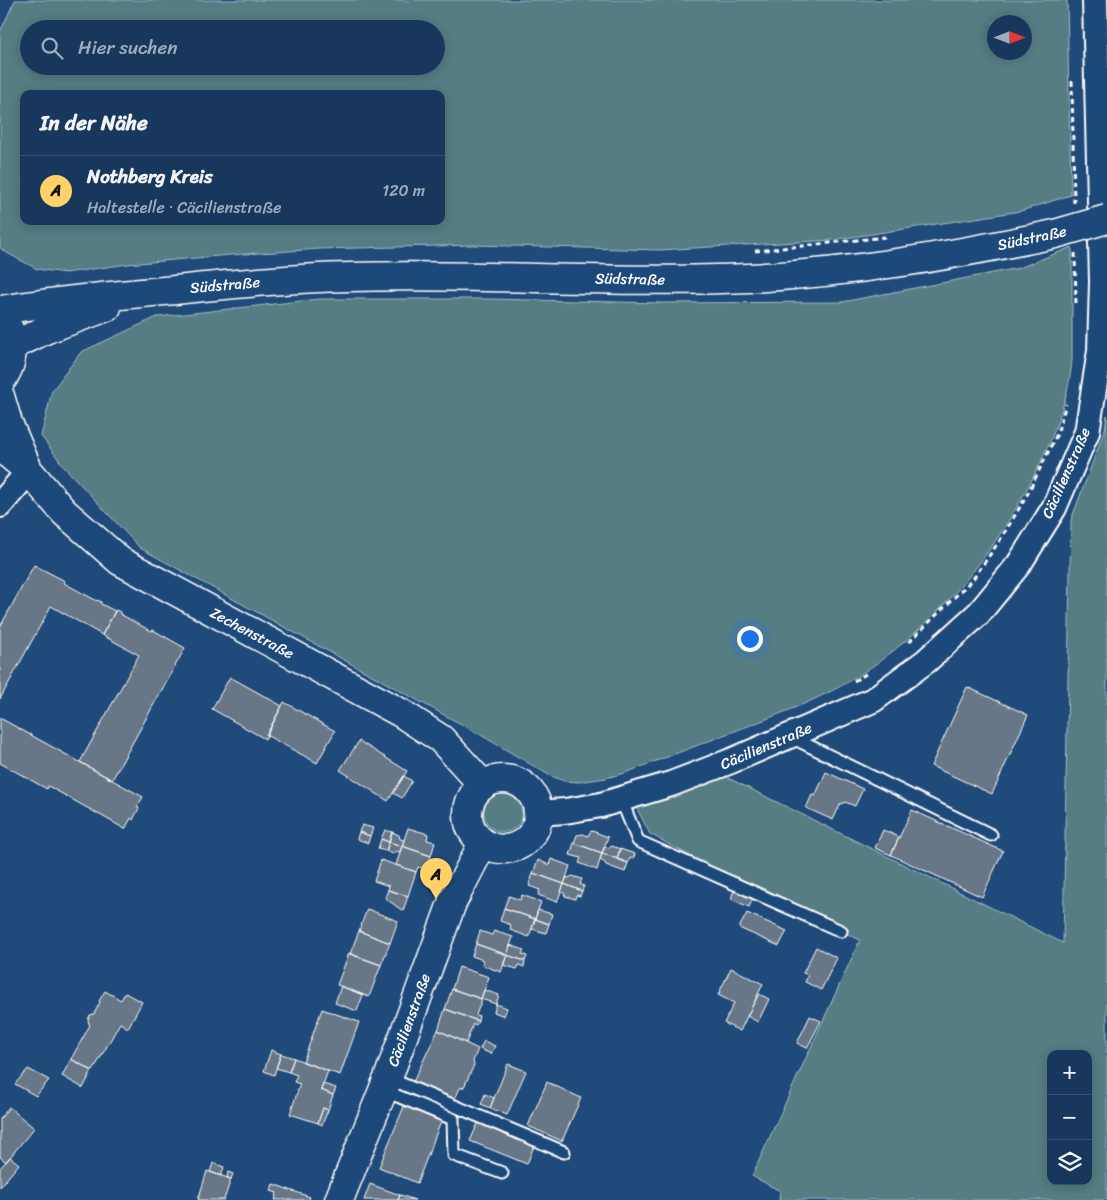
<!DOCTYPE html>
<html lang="de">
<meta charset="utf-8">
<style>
body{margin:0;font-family:Sriracha,sans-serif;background:#244365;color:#f1f3f6}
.controls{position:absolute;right:15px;bottom:15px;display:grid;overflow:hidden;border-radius:10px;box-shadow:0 2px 12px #0003}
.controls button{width:45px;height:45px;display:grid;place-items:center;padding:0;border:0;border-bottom:1px solid #365272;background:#17385c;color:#f1f3f6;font:25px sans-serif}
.compass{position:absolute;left:987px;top:15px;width:45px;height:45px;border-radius:50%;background:#17385c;box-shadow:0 2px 12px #0003;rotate:90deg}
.you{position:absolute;left:749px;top:638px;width:18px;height:18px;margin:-12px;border:4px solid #fff;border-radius:50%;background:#1a73e8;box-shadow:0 0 0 8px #1a73e833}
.badge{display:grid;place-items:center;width:32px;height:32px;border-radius:50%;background:#ffd166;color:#111;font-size:16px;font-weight:700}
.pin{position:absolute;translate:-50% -41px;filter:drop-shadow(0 1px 2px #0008)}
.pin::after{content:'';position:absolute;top:26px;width:18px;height:15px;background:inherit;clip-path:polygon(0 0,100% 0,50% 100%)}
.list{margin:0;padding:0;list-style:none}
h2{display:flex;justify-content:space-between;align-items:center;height:65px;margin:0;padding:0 20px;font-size:21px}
h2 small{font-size:16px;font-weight:400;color:#9eacbb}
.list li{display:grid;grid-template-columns:32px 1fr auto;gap:15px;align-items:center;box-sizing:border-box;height:70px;padding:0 20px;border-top:1px solid #365272}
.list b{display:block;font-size:19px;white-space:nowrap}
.list p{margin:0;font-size:16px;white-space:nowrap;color:#9eacbb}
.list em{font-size:16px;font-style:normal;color:#9eacbb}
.icon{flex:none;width:28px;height:28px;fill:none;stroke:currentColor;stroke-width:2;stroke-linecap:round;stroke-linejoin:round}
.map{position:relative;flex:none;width:1107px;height:1200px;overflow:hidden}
.search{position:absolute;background:#17385c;box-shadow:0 2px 12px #0003;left:20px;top:20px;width:425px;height:55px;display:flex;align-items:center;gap:12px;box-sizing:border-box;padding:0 18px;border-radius:28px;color:#9eacbb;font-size:19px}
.panel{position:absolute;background:#17385c;box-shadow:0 2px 12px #0003;left:20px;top:90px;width:425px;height:135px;border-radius:10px}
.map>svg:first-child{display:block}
.green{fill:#557d83;stroke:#aabec1;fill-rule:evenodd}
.building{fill:#677787;stroke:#fff}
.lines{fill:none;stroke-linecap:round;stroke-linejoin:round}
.service-casing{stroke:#fff;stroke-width:15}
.minor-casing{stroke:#fff;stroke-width:28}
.tertiary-casing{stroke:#fff;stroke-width:31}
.secondary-casing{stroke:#fff;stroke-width:31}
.path{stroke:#fff;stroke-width:3;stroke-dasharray:5 4;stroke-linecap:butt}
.service{stroke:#1f4a7a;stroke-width:11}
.minor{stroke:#1f4a7a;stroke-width:24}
.tertiary{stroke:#1f4a7a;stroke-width:28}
.secondary{stroke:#1f4a7a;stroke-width:28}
.secondary-bridge-casing{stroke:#fff;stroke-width:31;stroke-linecap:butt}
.secondary-bridge{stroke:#1f4a7a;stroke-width:28}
.labels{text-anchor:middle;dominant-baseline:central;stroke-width:4;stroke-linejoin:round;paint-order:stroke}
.street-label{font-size:15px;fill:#fff;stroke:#1f4a7a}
</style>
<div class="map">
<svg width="1107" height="1200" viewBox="0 0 1107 1200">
<rect width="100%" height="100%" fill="#1f4a7a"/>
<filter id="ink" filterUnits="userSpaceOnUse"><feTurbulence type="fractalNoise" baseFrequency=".02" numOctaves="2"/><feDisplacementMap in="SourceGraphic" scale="10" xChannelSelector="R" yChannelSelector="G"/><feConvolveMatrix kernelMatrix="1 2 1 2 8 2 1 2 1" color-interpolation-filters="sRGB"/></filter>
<g filter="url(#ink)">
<path class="green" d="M15 0H1067L1071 195 1021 211 833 240 659 250 473 245 320 249 230 255 128 264 65 273 37 269 7 253 0 248V32ZM994 22H1024V52H994ZM29 29H436V66H29ZM24 94H441V221H24Z
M1072 247V360C1069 404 1046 455 1024 494 984 568 929 630 858 676 825 697 785 712 748 726 707 742 666 757 625 773L606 778 578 782 564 781 549 775 479 734 140 548 65 468 41 436 52 391 81 352 157 317 319 299H488L661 303 842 302 1019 268Z
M1107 415V1200H779L780 1191 752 1176 860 940 716 870 650 834 636 807 726 777 1063 943 1071 520 1105 429ZM1051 1054H1088V1181H1051Z
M484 813a19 19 0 1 1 38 0a19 19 0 1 1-38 0Z"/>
<path class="building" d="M34 565 65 581 64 583 97 601 98 600 101 602V604L115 611 102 635 51 606 0 699V627Z
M116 610 120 612V614L151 631 153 630 185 648 112 780 80 762 139 655 102 635Z
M230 677 282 706 265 739 212 709Z
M967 687 1028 715 992 794 931 766Z
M284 702 335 731 317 763 266 735Z
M0 718 143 797 137 807 139 808 133 820 131 818 125 829 48 786 47 789 0 763Z
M359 741 407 771 388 801 340 770Z
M826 772 863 789 855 806 845 802 843 804 841 803 833 820 806 808 812 795 815 796Z
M404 776 412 781 402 798 393 793Z
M912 810 1003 851 982 897 891 855Z
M362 825 373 828 370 836 359 832Z
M408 828 428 834 427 840 435 842 431 856 402 846Z
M385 830 392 832 389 842 381 839Z
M883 830 899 837 891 855 875 848Z
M592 831 608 837 602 853 574 843 577 835 583 834 588 836 590 832Z
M359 832 370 836 368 843 357 839Z
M392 832 399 835 400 839 404 840 402 846 389 842Z
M381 839 389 842 386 851 378 849Z
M389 842 402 846 400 852 396 851 393 854 386 851Z
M574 843 602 853 597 870 579 863 581 858 570 855Z
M402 846 431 856 426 869 418 867 416 872 396 865Z
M612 846 620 849 617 859 602 853 605 847 609 848Z
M620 849 635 854 633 859 630 858 628 863 617 859Z
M602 853 628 863 625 872 606 865 604 862 600 860Z
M551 859 570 866 564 884 533 873 538 860 549 865Z
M381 860 416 872 408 896 388 890 389 886 374 881Z
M533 873 564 884 557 902 538 895 540 890 529 886Z
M572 876 582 879 580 884 584 886 582 891 564 884 567 877 569 878Z
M564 884 582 891 580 896 576 895 575 899 565 896 564 893 561 892Z
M388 890 408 896 403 911 385 898Z
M734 890 753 898 749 907 731 899Z
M522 895 541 902 535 919 504 908 509 896 520 900Z
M504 908 535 919 529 937 510 930 511 925 500 921Z
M367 909 398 921 390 943 359 931Z
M538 910 552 914 549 924 535 919Z
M747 913 787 931 779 946 739 928Z
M535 919 549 924 546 933 532 929Z
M359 931 390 943 381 965 350 954Z
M480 931 492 935 494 931 513 937 507 955 476 944Z
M476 944 507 955 501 972 482 965 483 960 472 956Z
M510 945 524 950 522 954 527 956 525 961 507 955Z
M816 947 837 958 821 990 805 982 808 975 803 973Z
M349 953 381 965 369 997 337 985Z
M507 955 525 961 524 967 519 965 517 969 503 965Z
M459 967 489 977 481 999 452 989Z
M731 968 763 984 740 1031 724 1023 734 1003 718 995Z
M341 986 363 995 357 1011 335 1003Z
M452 989 482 999 476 1015 479 1016 478 1021 445 1009Z
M484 990 499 995 496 1004 481 999Z
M105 991 121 1000 125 993 142 1002 128 1028 120 1023 93 1071 71 1059 90 1025 89 1024 88 1020 90 1015 94 1014 100 1002 99 1001Z
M759 994 769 999 758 1022 747 1016Z
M496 1004 507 1008 504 1016 494 1012Z
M322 1009 359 1022 340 1075 303 1062Z
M445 1009 478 1021 476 1025 473 1024 466 1043 438 1030Z
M810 1016 821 1021 807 1048 797 1043Z
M438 1030 478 1049 473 1061 474 1065 464 1087 460 1088 454 1101 413 1082Z
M484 1041 495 1046 491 1054 480 1049Z
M271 1050 281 1054 274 1075 264 1071Z
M281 1054 294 1058 289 1072 276 1068Z
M294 1058 328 1071 321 1090 333 1095 328 1110 323 1108 318 1123 290 1114 300 1084 294 1082 297 1075 289 1072Z
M71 1059 92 1071 83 1088 62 1076Z
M508 1064 526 1071 507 1115 490 1108Z
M28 1069 49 1080 36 1096 15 1084Z
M547 1082 581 1098 562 1141 528 1126Z
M323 1084 336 1088 333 1095 321 1090Z
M485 1094 494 1098 490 1108 481 1104Z
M405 1104 442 1119 417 1183 379 1167Z
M9 1107 34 1128 6 1162 0 1157V1119Z
M323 1108 328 1110 322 1125 318 1123Z
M478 1123 534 1146 527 1164 470 1141Z
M10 1157 19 1164 0 1187V1168Z
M213 1163 224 1167 221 1176 210 1172Z
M207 1171 231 1179 224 1200H198Z
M228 1172 233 1174 231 1179 227 1178Z
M273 1184 310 1197 309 1200H275L277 1193 271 1191Z
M370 1184 400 1195 398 1200H364Z
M400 1195 415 1200H398Z"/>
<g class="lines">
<g class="service-casing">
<path id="service" d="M791 737 991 835
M621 799 638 841 841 931
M388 1078 564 1152
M383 1090 453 1119 454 1155 502 1173"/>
</g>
<g class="minor-casing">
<path id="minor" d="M0 505 29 471
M538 813 565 811 601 805 671 784 731 761 873 700 926 661 979 613 1019 564 1054 508 1087 432 1100 351 1102 282 1095 0"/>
</g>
<g class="tertiary-casing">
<path id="tertiary" d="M0 396 8 423 27 467
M0 447 29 471 64 512 120 561 401 713 441 739 483 785
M468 814a35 35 0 1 1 70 0a35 35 0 1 1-70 0Z
M339 1200 388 1078 452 903 483 843"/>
</g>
<g class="secondary-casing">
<path id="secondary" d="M0 310C58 301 116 295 175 290 233 284 291 278 350 277 483 273 616 284 749 278 852 273 954 255 1055 234
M12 346 47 329 107 307
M0 382C14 364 13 350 9 329"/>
</g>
<path class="path" d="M1072 81 1074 204
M755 251 885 237
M1075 253 1076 307
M909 642 973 579 1000 540 1026 497 1057 434 1066 404
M854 681 866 674"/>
<use href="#service" class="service"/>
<use href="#minor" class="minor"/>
<use href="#tertiary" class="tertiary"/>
<use href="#secondary" class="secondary"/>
<g class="secondary-bridge-casing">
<path id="secondary-bridge" d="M1055 234 1107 219"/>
</g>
<use href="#secondary-bridge" class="secondary-bridge"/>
</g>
</g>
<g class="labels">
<g class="street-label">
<text transform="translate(1032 238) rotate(-12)">Südstraße</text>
<text transform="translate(630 279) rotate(1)">Südstraße</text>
<text transform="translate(225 285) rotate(-5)">Südstraße</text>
<text transform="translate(1066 473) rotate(-66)">Cäcilienstraße</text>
<text transform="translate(252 633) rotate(28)">Zechenstraße</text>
<text transform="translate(766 746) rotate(-23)">Cäcilienstraße</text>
<text transform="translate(409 1020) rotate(-70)">Cäcilienstraße</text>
</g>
</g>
</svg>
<div class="controls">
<button>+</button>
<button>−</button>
<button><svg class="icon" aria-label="layers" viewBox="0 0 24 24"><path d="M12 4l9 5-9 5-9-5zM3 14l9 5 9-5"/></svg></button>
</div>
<svg class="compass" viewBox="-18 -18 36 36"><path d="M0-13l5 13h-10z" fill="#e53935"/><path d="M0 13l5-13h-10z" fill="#9eacbb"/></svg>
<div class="you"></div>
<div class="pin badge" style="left:436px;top:899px">A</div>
<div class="search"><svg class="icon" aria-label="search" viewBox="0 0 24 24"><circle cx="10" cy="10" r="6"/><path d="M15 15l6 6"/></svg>Hier suchen</div>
<section class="panel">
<h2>In der Nähe<small></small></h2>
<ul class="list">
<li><span class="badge">A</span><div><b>Nothberg Kreis</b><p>Haltestelle · Cäcilienstraße</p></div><em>120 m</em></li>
</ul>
</section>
</div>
